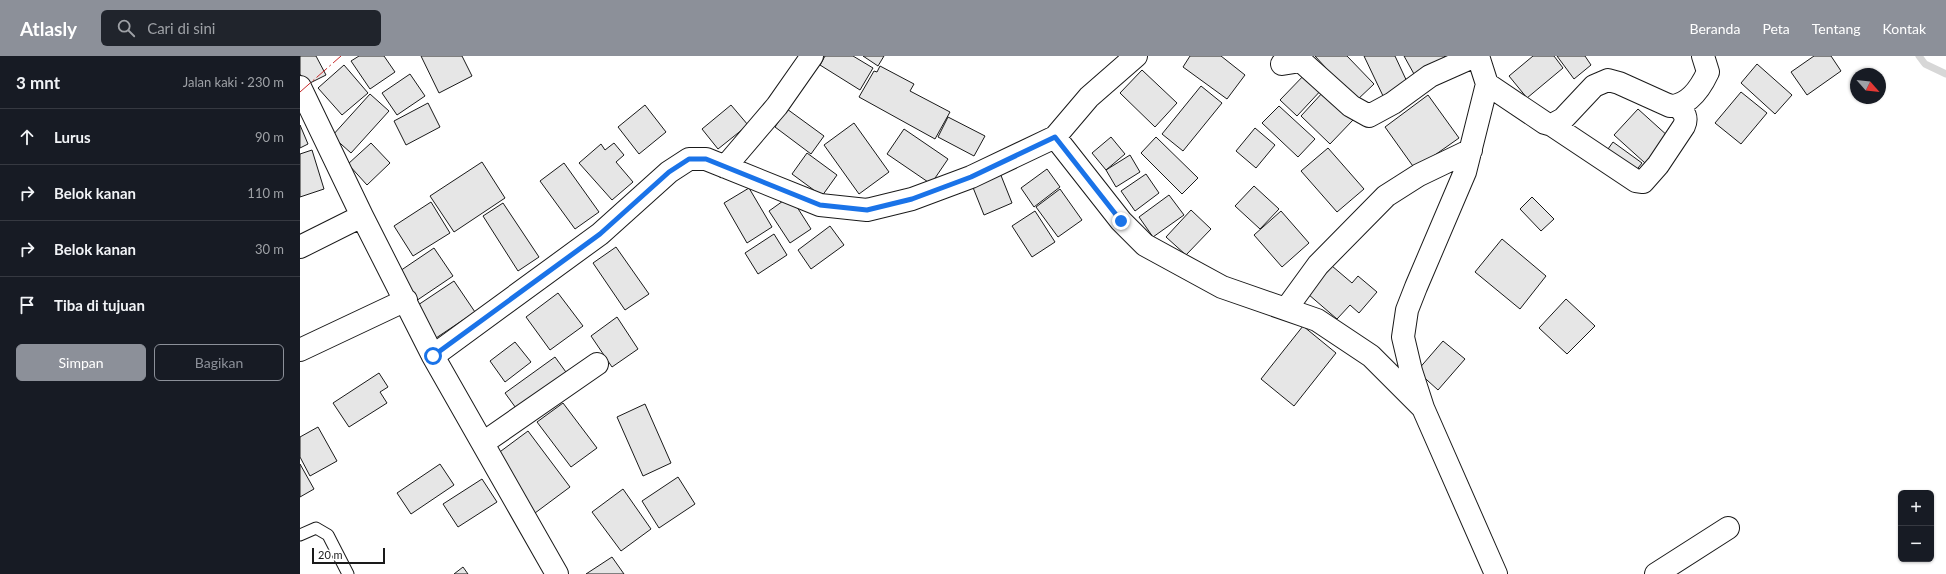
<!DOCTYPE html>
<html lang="id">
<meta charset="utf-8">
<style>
body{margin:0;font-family:Lato,sans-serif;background:#20242c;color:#f1f3f6}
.controls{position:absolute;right:12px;bottom:12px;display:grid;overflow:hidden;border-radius:6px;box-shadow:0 1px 3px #0004}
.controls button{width:36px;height:36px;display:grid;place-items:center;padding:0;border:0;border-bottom:1px solid #363941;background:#171b24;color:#f1f3f6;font:20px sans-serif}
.compass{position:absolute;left:1550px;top:12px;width:36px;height:36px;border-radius:50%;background:#171b24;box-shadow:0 1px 3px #0004;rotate:117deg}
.scale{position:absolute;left:12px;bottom:10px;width:73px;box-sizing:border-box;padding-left:4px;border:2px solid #1a1a1a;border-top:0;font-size:11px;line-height:14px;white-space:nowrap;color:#1a1a1a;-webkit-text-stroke:3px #fff;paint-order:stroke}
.stop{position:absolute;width:12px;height:12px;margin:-9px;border:3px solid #1a73e8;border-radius:50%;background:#fff}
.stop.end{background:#1a73e8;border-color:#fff;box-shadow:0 1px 4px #0008}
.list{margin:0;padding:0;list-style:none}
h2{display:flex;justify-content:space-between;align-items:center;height:52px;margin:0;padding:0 16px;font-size:17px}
h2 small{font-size:13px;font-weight:400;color:#9ea1a6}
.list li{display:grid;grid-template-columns:26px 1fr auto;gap:12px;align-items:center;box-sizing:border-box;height:56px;padding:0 16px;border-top:1px solid #363941}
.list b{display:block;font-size:15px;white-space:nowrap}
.list em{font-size:13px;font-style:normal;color:#9ea1a6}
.actions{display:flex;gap:8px;padding:12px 16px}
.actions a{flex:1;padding:9px 0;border:1px solid #8c9099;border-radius:6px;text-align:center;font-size:14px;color:#8c9099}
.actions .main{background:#8c9099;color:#fff}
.icon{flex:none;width:22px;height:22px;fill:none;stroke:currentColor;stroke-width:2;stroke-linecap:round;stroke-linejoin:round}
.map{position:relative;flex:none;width:1646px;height:518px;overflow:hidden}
header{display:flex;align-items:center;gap:24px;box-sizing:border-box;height:56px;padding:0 20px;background:#8c9099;color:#fff}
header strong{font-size:19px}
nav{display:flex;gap:22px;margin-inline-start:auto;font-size:14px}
.search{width:280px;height:36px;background:#20242c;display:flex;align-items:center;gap:10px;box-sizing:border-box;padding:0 14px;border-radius:6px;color:#9ea1a6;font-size:15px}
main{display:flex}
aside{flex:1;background:#171b24}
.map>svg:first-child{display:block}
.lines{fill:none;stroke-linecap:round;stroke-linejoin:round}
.stream{stroke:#d7d7d7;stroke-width:7}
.building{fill:#e6e6e6;stroke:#1a1a1a}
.service-casing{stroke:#1a1a1a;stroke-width:13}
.minor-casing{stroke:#1a1a1a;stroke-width:24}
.service{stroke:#fff;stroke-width:11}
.minor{stroke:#fff;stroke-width:22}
.power{stroke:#c62828;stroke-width:1;stroke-dasharray:14 3 2 3;stroke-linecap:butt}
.route{stroke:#1a73e8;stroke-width:5}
</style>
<header>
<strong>Atlasly</strong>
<div class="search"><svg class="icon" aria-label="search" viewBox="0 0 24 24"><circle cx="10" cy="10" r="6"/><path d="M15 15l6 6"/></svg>Cari di sini</div>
<nav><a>Beranda</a><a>Peta</a><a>Tentang</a><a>Kontak</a></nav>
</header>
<main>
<aside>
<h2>3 mnt<small>Jalan kaki · 230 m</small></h2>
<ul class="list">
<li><svg class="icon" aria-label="ahead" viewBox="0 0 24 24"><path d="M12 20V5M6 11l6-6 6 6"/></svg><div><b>Lurus</b></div><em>90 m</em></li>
<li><svg class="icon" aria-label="right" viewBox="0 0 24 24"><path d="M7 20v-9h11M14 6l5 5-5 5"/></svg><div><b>Belok kanan</b></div><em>110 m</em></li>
<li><svg class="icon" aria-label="right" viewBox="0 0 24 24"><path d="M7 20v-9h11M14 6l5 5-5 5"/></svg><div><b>Belok kanan</b></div><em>30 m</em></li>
<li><svg class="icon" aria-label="arrive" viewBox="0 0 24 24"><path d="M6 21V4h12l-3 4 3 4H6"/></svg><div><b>Tiba di tujuan</b></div></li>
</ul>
<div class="actions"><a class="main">Simpan</a><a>Bagikan</a></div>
</aside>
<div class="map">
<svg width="1646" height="518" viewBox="0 0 1646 518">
<rect width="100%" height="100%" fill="#fff"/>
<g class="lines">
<path class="stream" d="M1619 0 1625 8 1646 18"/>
</g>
<path class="building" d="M0 0H16L26 19 6 29 0 18Z
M59 0H84L95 16 70 33 51 5Z
M121 0H162L172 20 139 37Z
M525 0H553L573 12 560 34 520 9Z
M563 0H584L578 10Z
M890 0H921L945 19 927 43 883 11Z
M1015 0H1047L1074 28 1056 45Z
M1064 0H1095L1109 30 1084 42Z
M1104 0H1144L1145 1 1114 18Z
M1233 0H1254L1263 12 1227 42 1209 20Z
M1257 0H1285L1291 9 1274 23Z
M1514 0H1531L1541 15 1507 39 1491 16Z
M1457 8 1492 39 1475 58 1441 27Z
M44 9 68 37 42 59 18 32Z
M580 10 614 28 610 35 650 56 635 83 559 41 574 15 577 16Z
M842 14 877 47 855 71 820 37Z
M1008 15 1024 31 997 60 980 44Z
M110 18 125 40 97 59 82 37Z
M901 30 922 47 883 95 862 78Z
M1024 35 1053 64 1030 88 1001 60Z
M1441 36 1467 57 1441 88 1415 67Z
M70 38 89 55 51 97 32 80Z
M1128 39 1159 82 1115 113 1085 71Z
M128 47 140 71 106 89 94 65Z
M345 49 366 76 339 98 318 71Z
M431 49 448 69 418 93 402 73Z
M979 50 1015 83 998 101 962 67Z
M487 53 524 80 511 98 475 71Z
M1338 53 1369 81 1345 107 1314 79Z
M648 61 685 80 674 100 638 81Z
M554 67 589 116 559 138 524 89Z
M0 69 8 88 0 92Z
M955 72 975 89 956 112 936 95Z
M604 73 648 103 631 128 587 98Z
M811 81 825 98 806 114 792 97Z
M856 81 898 122 882 138 841 97Z
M1313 86 1342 107 1331 121 1303 100Z
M71 87 90 107 67 129 48 108Z
M314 87 324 99 316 106 333 126 312 144 279 107 301 88 305 94Z
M1028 92 1064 133 1037 156 1001 115Z
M12 94 24 133 0 141V98Z
M507 97 537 119 522 140 492 118Z
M830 99 840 116 816 131 806 114Z
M182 106 205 142 154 176 130 140Z
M264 107 299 156 275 173 240 125Z
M747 113 760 131 734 151 721 132Z
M700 117 712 147 684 159 672 129Z
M846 118 859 137 835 155 821 135Z
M954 130 979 153 960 173 935 150Z
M449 132 472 171 447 187 424 147Z
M760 133 782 164 758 181 736 151Z
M869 139 884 159 853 181 839 161Z
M490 140 511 173 490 187 469 155Z
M1232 141 1254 163 1241 175 1220 153Z
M131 146 150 177 113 200 94 170Z
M203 147 239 201 218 215 183 160Z
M891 154 911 173 886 199 866 181Z
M735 155 755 186 732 201 712 170Z
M981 155 1009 187 982 211 954 179Z
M530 170 544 189 511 213 498 194Z
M474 178 487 199 458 218 445 197Z
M1202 183 1246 220 1220 253 1175 216Z
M316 191 349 238 325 254 293 207Z
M134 192 153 220 113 247 94 219Z
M1032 210 1052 227 1058 220 1077 236 1059 257 1050 249 1037 263 1008 238Z
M154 225 175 256 136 282 115 251Z
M258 237 283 270 250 294 226 261Z
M1266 243 1295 270 1267 298 1239 272Z
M317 261 338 293 312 311 291 280Z
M1003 270 1036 297 994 350 961 323Z
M1143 285 1165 303 1138 334 1117 315Z
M215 286 231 306 205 326 190 305Z
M255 301 271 323 221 359 205 337Z
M79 317 88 331 80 336 87 347 49 371 33 347Z
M263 347 297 392 271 411 237 366Z
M345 348 371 407 343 420 317 361Z
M18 371 37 405 10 420 0 401V381Z
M228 375 270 431 235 457 193 401Z
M0 408 14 433 0 441Z
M140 408 154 429 111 458 97 437Z
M378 421 395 448 359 472 342 445Z
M182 423 197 446 158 471 143 448Z
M323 433 351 473 321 495 292 456Z
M312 501 324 518H286Z
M163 511 168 518H154Z"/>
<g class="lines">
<g class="service-casing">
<path id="service" d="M0 479 16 472 28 479 48 518"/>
</g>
<g class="minor-casing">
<path id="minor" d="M836 0 789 41 755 81 821 165 845 189 922 231 1017 264 1071 300 1123 352
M1178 0 1187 28 1165 116 1116 231 1107 254 1103 281 1111 315 1123 352 1196 518
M982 8 1001 5 1051 50 1069 60 1093 47 1130 20 1175 0
M1187 28 1245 67 1252 69 1263 63 1294 30 1308 24 1319 27 1370 50C1389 50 1401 31 1408 16L1403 0
M0 31 62 160 133 300 257 518
M1252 69 1336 125 1343 126 1358 109 1384 70C1388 61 1384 57 1378 50
M425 111 477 50 512 0
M0 191 62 160
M986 253 1018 209 1086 140 1119 119 1171 94
M0 294 106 244
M133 300 300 178 369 116 389 103H406L520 149 567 154 612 143 671 121 755 81
M183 387 297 308
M1356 518 1428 472"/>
</g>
<use href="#service" class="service"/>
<use href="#minor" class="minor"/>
<path class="power" d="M0 36 41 0"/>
</g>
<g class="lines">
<path class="route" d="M133 300 300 178 369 116 389 103H406L520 149 567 154 612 143 671 121 755 81 821 165"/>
</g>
</svg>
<div class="controls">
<button>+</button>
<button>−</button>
</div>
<svg class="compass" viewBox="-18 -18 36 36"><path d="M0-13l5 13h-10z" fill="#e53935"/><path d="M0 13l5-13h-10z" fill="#9ea1a6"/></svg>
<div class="scale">20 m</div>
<div class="stop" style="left:133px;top:300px"></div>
<div class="stop end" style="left:821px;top:165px"></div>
</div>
</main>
